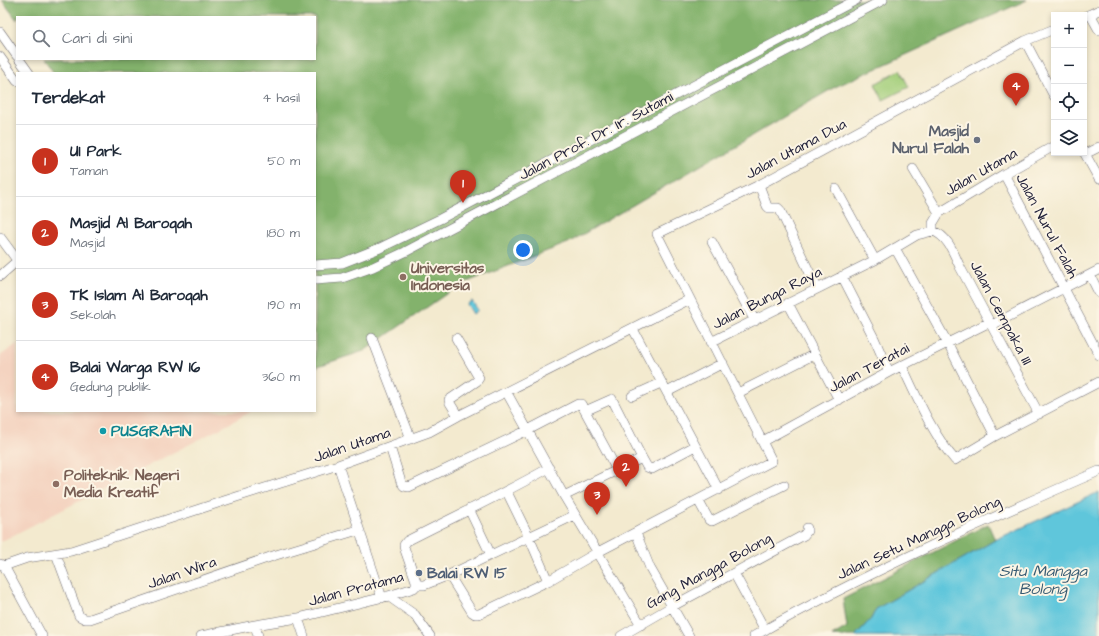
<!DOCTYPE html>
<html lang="id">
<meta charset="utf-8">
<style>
body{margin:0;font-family:"Architects Daughter",sans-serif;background:#f2f2f3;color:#1f2937}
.controls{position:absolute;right:12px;top:12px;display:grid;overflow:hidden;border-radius:0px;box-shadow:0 2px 6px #0003}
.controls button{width:36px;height:36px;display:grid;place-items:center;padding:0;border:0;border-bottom:1px solid #e0e1e3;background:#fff;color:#1f2937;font:20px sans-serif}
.you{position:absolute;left:523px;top:250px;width:14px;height:14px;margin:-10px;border:3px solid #fff;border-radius:50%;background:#1a73e8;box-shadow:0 0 0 6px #1a73e833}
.badge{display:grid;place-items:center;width:26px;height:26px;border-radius:50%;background:#c8321e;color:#fff;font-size:13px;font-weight:700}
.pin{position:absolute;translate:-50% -33px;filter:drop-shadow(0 1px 2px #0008)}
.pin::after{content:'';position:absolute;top:21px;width:14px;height:12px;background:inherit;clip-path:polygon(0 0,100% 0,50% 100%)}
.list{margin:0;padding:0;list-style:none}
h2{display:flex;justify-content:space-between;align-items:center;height:52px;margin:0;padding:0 16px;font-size:17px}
h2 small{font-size:13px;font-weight:400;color:#747a83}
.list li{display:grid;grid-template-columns:26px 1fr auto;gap:12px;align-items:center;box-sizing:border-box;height:72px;padding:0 16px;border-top:1px solid #e0e1e3}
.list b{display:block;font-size:15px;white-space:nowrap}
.list p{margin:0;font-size:13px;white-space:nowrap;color:#747a83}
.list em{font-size:13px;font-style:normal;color:#747a83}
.icon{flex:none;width:22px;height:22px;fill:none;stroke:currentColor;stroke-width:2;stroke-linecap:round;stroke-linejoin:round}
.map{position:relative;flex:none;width:1099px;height:636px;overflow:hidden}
.search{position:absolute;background:#fff;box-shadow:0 2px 6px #0003;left:16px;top:16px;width:300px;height:44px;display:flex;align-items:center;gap:10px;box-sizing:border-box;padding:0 14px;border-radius:0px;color:#747a83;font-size:15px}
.panel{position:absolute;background:#fff;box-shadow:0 2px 6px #0003;left:16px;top:72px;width:300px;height:340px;border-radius:0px}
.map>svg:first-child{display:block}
.built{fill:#f4d3c0}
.green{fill:#a4cf7c;stroke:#63785c}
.forest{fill:#83b26c;stroke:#526a54}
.water{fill:#5ec6db;stroke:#40748b}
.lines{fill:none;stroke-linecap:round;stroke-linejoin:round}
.minor-casing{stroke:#6b686f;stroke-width:10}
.minor{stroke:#fff;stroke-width:9}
.worship-dot{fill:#6b7280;stroke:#fcf5e5;stroke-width:1.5}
.education-dot{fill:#8d6e63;stroke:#fcf5e5;stroke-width:1.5}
.culture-dot{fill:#0f9aa8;stroke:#fcf5e5;stroke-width:1.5}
.service-dot{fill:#5c6f8a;stroke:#fcf5e5;stroke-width:1.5}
.labels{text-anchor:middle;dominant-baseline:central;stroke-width:4;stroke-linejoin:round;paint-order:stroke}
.worship-label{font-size:15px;font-weight:bold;fill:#5b616d;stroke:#fcf5e5;text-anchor:end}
.street-label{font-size:15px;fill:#22223b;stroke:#fcf5e5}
.education-label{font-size:15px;font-weight:bold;fill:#785e54;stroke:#fcf5e5;text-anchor:start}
.culture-label{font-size:15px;font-weight:bold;fill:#0d838f;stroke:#fcf5e5;text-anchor:start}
.service-label{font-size:15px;font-weight:bold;fill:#4e5e75;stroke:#fcf5e5;text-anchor:start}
.water-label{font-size:16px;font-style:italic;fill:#375b73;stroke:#fcf5e5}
</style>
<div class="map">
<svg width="1099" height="636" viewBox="0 0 1099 636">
<rect width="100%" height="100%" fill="#fcf5e5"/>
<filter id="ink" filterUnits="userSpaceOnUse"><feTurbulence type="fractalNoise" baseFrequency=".025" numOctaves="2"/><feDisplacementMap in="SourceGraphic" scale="8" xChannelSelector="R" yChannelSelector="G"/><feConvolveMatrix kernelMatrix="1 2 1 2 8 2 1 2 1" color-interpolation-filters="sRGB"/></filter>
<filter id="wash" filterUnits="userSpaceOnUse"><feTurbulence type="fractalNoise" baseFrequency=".012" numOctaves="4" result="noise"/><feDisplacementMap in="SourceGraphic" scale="16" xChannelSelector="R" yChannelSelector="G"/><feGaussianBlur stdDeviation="0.9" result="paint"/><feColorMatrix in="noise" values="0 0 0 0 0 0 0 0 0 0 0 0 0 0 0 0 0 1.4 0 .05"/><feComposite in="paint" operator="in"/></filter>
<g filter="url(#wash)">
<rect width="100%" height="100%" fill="#f3eacf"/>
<path class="built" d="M17 344V411H252L225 426 0 542V356Z"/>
<path class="green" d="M900 70 909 87 883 100 875 84Z"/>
<path class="forest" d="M2 0H1027L835 87 568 243 459 285 364 351 315 367V73H54L44 59H315V17H17V20Z
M988 524 995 540 876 609 871 619 855 636H832L847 627 843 599Z"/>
<path class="water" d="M472 301 478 310 473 314 467 304Z
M1099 492V636H855L871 619 876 609 995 540Z"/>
</g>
<g filter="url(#ink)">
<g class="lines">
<g class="minor-casing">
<path id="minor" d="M1090 14 1099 30
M1084 17 1099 10
M0 32 17 56
M1025 41 1054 96
M0 57 17 81
M19 59 29 73
M1084 152 1099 179
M1085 154 1099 147
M913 169 939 213
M1004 174 1099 355
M759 185 767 206 769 208H778L780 210 817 288
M836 189 875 260
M933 231V223L939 213 1004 174 1054 146
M0 237 17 260
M712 242 755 321
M895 248 947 342 995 436
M315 265 342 263 380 248 440 219 856 0
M1090 275 1099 293
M0 276 17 261
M842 276 874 338 889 372
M315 280 342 278 373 267 405 252 883 0
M788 303 839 400
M992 325 1099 270
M633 329 719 490
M372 338 411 439
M456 338 479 378 477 381 449 400 450 403 458 416
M711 342 875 260 917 235 933 231C948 236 954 254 960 267L1039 414
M902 366C917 397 932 434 955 460L995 436 1099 382
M667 392 723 363
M507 393 564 496 641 625
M738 393 815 354
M632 396 661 383
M763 441 889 372 990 322
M390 447 401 482 404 486 409 487 528 430 578 404H581L585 411
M642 458 647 467 652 469 695 446
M338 465 382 598
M507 492 529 537 548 581
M564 496 642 458 612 399 585 411 617 470
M698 500 709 520 712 521 784 485
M469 509 491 555
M636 533 650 568 689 636
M56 554 79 616 85 619H90L276 555 358 530
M0 564 4 566 42 636
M4 566 27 558 71 551 227 500 338 465 429 432 458 416 690 299
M734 573 765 630
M449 575 472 612 475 614H479L548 581 598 552 772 461 657 234 759 185 1025 41 1054 29
M416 585V581L405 550 404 545 407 541C454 517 503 494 549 468
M388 596 415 615 430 636
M298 618 304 636
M255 625 258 636
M201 636 255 625 298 618 388 596 414 588 416 585H424L449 575 575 515
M621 636 671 607 804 535 807 531V528
M754 636C865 573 982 522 1099 471"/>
</g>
<use href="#minor" class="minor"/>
</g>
</g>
<circle class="worship-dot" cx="977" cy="140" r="4"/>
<g class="education-dot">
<circle cx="403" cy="277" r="4"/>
<circle cx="56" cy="484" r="4"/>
</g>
<circle class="culture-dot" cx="103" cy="431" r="4"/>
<circle class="service-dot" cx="419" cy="573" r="4"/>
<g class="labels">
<g class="worship-label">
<text x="969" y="131">Masjid<tspan x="969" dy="17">Nurul Falah</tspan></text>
</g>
<g class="street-label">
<text transform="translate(596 136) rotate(-28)">Jalan Prof. Dr. Ir. Sutami</text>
<text transform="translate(796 149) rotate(-28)">Jalan Utama Dua</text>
<text transform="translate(981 172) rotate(-30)">Jalan Utama</text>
<text transform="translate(1047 226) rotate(62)">Jalan Nurul Falah</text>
<text transform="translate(767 298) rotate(-27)">Jalan Bunga Raya</text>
<text transform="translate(1001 313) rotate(62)">Jalan Cempaka III</text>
<text transform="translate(869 368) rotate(-28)">Jalan Teratai</text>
<text transform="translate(352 445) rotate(-19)">Jalan Utama</text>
<text transform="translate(919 538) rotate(-25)">Jalan Setu Mangga Bolong</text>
<text transform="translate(709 571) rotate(-29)">Gang Mangga Bolong</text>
<text transform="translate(182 573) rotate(-19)">Jalan Wira</text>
<text transform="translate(356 589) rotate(-15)">Jalan Pratama</text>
</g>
<g class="education-label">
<text x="411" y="268">Universitas<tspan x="411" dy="17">Indonesia</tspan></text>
<text x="64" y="475">Politeknik Negeri<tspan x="64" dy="17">Media Kreatif</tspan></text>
</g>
<g class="culture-label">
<text x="111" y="431">PUSGRAFIN</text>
</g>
<g class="service-label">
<text x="427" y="573">Balai RW 15</text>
</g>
<g class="water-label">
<text x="1043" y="571">Situ Mangga<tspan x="1043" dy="18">Bolong</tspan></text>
</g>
</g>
</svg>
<div class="controls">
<button>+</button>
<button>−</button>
<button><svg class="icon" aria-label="locate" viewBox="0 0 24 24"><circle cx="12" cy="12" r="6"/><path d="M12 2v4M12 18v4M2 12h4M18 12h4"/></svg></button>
<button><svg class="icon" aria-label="layers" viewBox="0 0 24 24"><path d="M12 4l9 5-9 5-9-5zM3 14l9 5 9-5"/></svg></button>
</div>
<div class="you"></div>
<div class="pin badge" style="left:463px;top:203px">1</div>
<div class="pin badge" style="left:626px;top:487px">2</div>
<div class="pin badge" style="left:597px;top:515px">3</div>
<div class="pin badge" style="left:1016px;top:106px">4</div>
<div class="search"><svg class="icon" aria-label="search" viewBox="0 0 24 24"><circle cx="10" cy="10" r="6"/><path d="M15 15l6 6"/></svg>Cari di sini</div>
<section class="panel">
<h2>Terdekat<small>4 hasil</small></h2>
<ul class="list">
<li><span class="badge">1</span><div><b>UI Park</b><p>Taman</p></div><em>50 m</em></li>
<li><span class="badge">2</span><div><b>Masjid Al Baroqah</b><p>Masjid</p></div><em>180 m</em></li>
<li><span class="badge">3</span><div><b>TK Islam Al Baroqah</b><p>Sekolah</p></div><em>190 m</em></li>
<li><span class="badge">4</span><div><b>Balai Warga RW 16</b><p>Gedung publik</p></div><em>360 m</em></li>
</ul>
</section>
</div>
